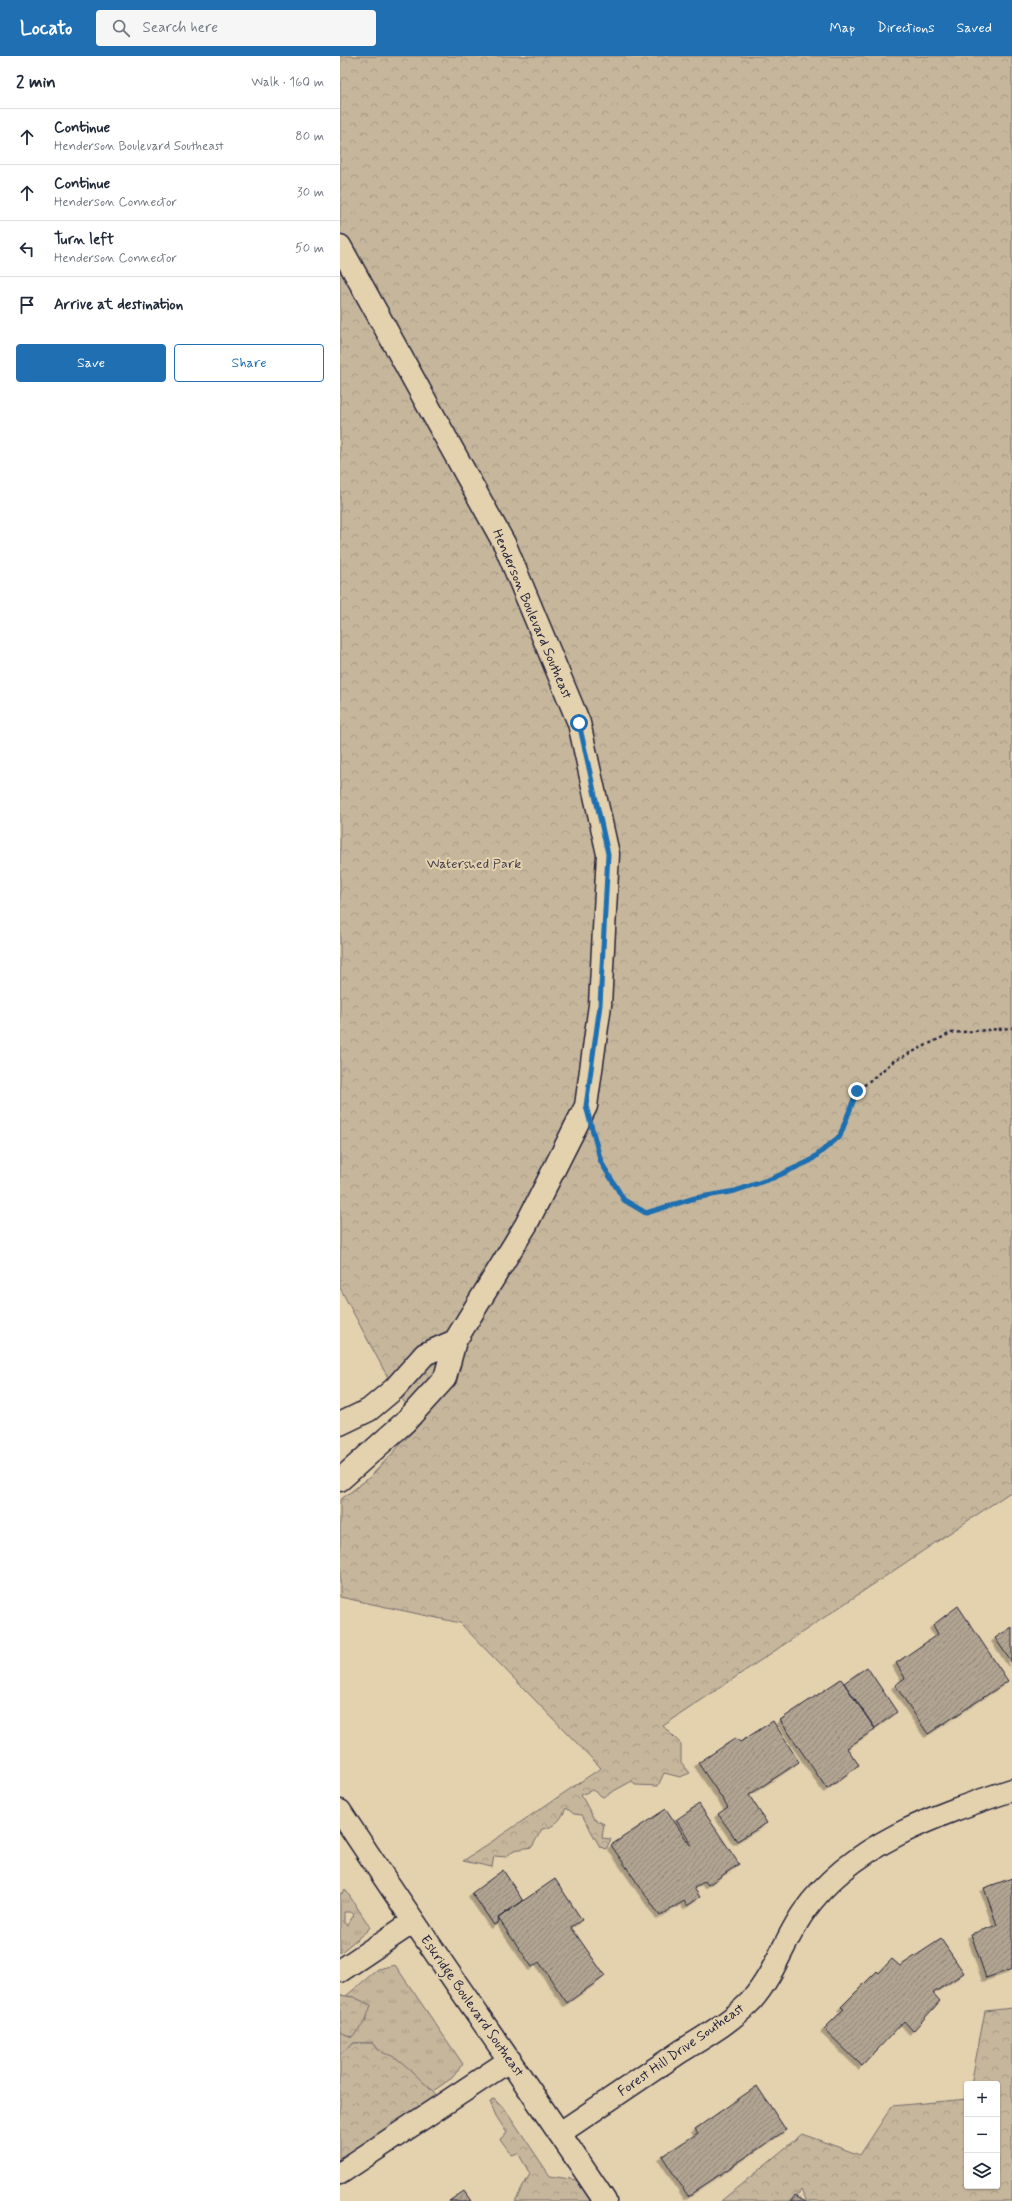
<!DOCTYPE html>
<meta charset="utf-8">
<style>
body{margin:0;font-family:Mynerve,sans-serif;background:#f6f6f7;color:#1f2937}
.controls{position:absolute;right:12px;bottom:12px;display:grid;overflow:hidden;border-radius:4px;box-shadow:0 1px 3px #0004}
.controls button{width:36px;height:36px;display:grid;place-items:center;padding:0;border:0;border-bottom:1px solid #e0e1e3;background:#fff;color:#1f2937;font:20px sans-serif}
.stop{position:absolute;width:12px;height:12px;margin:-9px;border:3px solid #1f6fb2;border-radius:50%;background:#fff}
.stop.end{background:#1f6fb2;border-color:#fff;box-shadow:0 1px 4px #0008}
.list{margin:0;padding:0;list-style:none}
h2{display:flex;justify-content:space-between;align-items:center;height:52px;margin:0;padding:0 16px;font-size:17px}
h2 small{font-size:13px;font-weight:400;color:#747a83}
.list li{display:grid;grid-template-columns:26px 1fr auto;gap:12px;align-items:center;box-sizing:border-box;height:56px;padding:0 16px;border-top:1px solid #e0e1e3}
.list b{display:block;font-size:15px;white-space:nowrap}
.list p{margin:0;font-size:13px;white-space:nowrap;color:#747a83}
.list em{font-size:13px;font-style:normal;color:#747a83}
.actions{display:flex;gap:8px;padding:12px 16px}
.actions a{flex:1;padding:9px 0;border:1px solid #1f6fb2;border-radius:4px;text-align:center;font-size:14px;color:#1f6fb2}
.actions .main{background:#1f6fb2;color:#fff}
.icon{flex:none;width:22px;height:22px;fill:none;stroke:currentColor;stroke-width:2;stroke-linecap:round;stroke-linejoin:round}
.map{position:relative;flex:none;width:672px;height:2145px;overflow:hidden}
header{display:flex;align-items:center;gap:24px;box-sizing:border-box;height:56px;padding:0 20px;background:#1f6fb2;color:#fff}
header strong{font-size:19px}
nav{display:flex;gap:22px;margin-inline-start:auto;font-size:14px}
.search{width:280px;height:36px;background:#f6f6f7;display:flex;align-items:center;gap:10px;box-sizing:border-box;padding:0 14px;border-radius:4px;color:#747a83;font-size:15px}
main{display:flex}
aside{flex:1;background:#fff}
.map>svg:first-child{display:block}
.grass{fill:url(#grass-tufts);stroke:#746c6c;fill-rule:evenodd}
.forest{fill:url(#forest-crowns);stroke:#746c6c}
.building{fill:url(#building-hatch);stroke:#22223b;filter:url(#shadow)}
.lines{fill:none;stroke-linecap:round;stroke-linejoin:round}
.minor-casing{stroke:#22223b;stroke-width:25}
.major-casing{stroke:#22223b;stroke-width:25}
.path{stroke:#22223b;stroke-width:2.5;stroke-dasharray:3 3;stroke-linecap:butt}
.minor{stroke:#e4d2af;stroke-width:22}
.major{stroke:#e4d2af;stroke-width:22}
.route{stroke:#1f6fb2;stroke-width:5}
.labels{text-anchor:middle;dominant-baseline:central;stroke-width:4;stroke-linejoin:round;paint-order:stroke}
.street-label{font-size:14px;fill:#22223b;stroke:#e4d2af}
.park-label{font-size:14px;fill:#43404e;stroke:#e4d2af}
</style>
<header>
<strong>Locato</strong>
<div class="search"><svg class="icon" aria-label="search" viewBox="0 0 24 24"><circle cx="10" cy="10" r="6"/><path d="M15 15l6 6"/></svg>Search here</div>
<nav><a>Map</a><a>Directions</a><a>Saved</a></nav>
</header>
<main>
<aside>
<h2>2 min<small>Walk · 160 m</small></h2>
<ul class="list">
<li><svg class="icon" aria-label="ahead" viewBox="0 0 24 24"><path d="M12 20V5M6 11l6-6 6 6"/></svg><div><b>Continue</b><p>Henderson Boulevard Southeast</p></div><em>80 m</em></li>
<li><svg class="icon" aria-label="ahead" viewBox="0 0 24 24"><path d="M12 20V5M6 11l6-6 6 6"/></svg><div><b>Continue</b><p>Henderson Connector</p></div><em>30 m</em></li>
<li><svg class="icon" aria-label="left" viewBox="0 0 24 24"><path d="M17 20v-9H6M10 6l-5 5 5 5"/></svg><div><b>Turn left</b><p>Henderson Connector</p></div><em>50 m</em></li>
<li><svg class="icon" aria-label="arrive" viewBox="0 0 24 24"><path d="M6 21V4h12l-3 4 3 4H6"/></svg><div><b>Arrive at destination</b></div></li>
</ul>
<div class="actions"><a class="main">Save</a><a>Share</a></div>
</aside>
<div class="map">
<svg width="672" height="2145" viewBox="0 0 672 2145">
<defs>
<pattern id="grass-tufts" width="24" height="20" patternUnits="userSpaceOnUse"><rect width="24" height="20" fill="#c5b69c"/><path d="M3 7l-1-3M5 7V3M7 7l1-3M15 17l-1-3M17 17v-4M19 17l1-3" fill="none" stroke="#a99c87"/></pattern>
<pattern id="forest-crowns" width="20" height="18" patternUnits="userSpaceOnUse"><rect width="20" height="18" fill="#c5b69c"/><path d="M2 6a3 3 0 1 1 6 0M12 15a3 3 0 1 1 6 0" fill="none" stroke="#a99c87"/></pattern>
<pattern id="building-hatch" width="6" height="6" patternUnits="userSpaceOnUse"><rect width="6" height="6" fill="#b1a491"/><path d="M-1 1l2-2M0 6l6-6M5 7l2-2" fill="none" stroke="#908578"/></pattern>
<filter id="shadow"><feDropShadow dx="-3.5" dy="3.5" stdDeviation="0" flood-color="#0004"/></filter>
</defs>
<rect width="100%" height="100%" fill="#e4d2af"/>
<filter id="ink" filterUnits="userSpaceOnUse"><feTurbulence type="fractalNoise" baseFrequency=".025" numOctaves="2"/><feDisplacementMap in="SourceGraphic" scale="8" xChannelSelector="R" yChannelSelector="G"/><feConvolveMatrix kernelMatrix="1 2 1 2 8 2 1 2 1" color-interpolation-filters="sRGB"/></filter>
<g filter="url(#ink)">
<path class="grass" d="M5 1833 30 1871 28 1874 0 1897V1838L3 1837ZM4 1856H11L14 1859 7 1869 4 1867Z
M55 1909 123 2008 112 2022 93 2035 56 2002 42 1998 33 1987H14L0 1998V1976L12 1981 13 1941 6 1940 38 1913Z"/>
<path class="forest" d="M0 0H672V1435L323 1670 341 1688V1706L350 1717 340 1721 324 1717 318 1730 295 1729 292 1725 263 1741 252 1734 241 1739 254 1763 264 1768 262 1782 271 1783 266 1793 260 1791 242 1759 234 1758 226 1752C222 1763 214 1772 202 1773L192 1791 174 1794 166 1801 154 1800 152 1811 123 1805 261 1712 120 1567 0 1541V1444L30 1421 81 1367 54 1333 0 1232Z
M0 1939 13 1941 31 1949 25 1966 12 1981 0 1976Z
M672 1952V2145H467L461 2134 453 2145H381L462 2078 520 2099 552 2050 627 2043V2130H657V2028H631L645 1955Z
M14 1987H33C44 2001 43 1995 56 2002 64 2007 94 2036 100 2044L0 2130V1998Z
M154 2043 161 2050H163L210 2120 243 2125 255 2145H175L190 2118 178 2097 172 2099 160 2083 167 2077 156 2060 150 2046Z"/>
<path class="building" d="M618 1550 668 1625 588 1678 555 1629 565 1622 556 1607 598 1578 593 1569Z
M672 1571V1607L655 1582Z
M527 1611 557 1656 535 1672 504 1627Z
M501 1623 535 1673 507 1692 519 1709 487 1733 440 1664Z
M433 1665 459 1706 409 1739 427 1767 397 1785 378 1758 388 1751 358 1707 396 1682 400 1686Z
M359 1748 399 1808 368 1829 365 1825 354 1832 360 1841 347 1850 344 1845 320 1860 271 1789 326 1753 350 1789 352 1788 336 1764Z
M163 1814 183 1845 158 1862 159 1866 154 1869 132 1837Z
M672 1822V1913L646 1922 631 1878 657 1869 644 1832Z
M215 1823 242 1864 231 1871 265 1920 227 1947 199 1906 192 1911 158 1862Z
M601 1883 624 1917 593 1937 600 1945 573 1975 564 1965 522 2010 484 1973 504 1953 501 1951 537 1915 539 1917 552 1903 560 1910Z
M417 2030 446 2074 348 2140 322 2100 358 2077 355 2073Z
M124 2135 131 2145H109Z
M455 2139 466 2145H452Z"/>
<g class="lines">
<g class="minor-casing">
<path id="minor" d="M0 1755C86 1887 178 2014 265 2145
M0 1915 73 1866
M220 2077C260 2050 300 2023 340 1996 364 1981 391 1966 411 1945 434 1919 444 1885 463 1857 511 1788 596 1759 672 1734
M0 2117 170 2004"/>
</g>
<g class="major-casing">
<path id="major" d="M0 190 165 489 239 667 268 798 260 949 246 1050 186 1169 115 1285 105 1322 65 1366 0 1424
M0 1368 29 1354 54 1333 85 1298 115 1285"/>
</g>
<path class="path" d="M257 1091 261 1106 284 1144 306 1157 355 1142 395 1135 433 1122 470 1105 499 1080 517 1035 554 1005 611 977 672 972"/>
<use href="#minor" class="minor"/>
<use href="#major" class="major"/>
</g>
</g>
<g class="lines" filter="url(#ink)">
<path class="route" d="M239 667 268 798 260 949 246 1050 261 1106 284 1144 306 1157 355 1142 395 1135 433 1122 470 1105 500 1080 517 1035"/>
</g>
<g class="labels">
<g class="street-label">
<text transform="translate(192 558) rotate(67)">Henderson Boulevard Southeast</text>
<text transform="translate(132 1950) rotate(55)">Eskridge Boulevard Southeast</text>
<text transform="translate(341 1994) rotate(-35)">Forest Hill Drive Southeast</text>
</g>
<g class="park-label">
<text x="134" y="808">Watershed Park</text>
</g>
</g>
</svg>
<div class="controls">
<button>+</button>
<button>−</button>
<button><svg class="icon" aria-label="layers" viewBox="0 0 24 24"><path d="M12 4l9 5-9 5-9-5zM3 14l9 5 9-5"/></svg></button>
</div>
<div class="stop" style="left:239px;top:667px"></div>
<div class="stop end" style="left:517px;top:1035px"></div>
</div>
</main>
